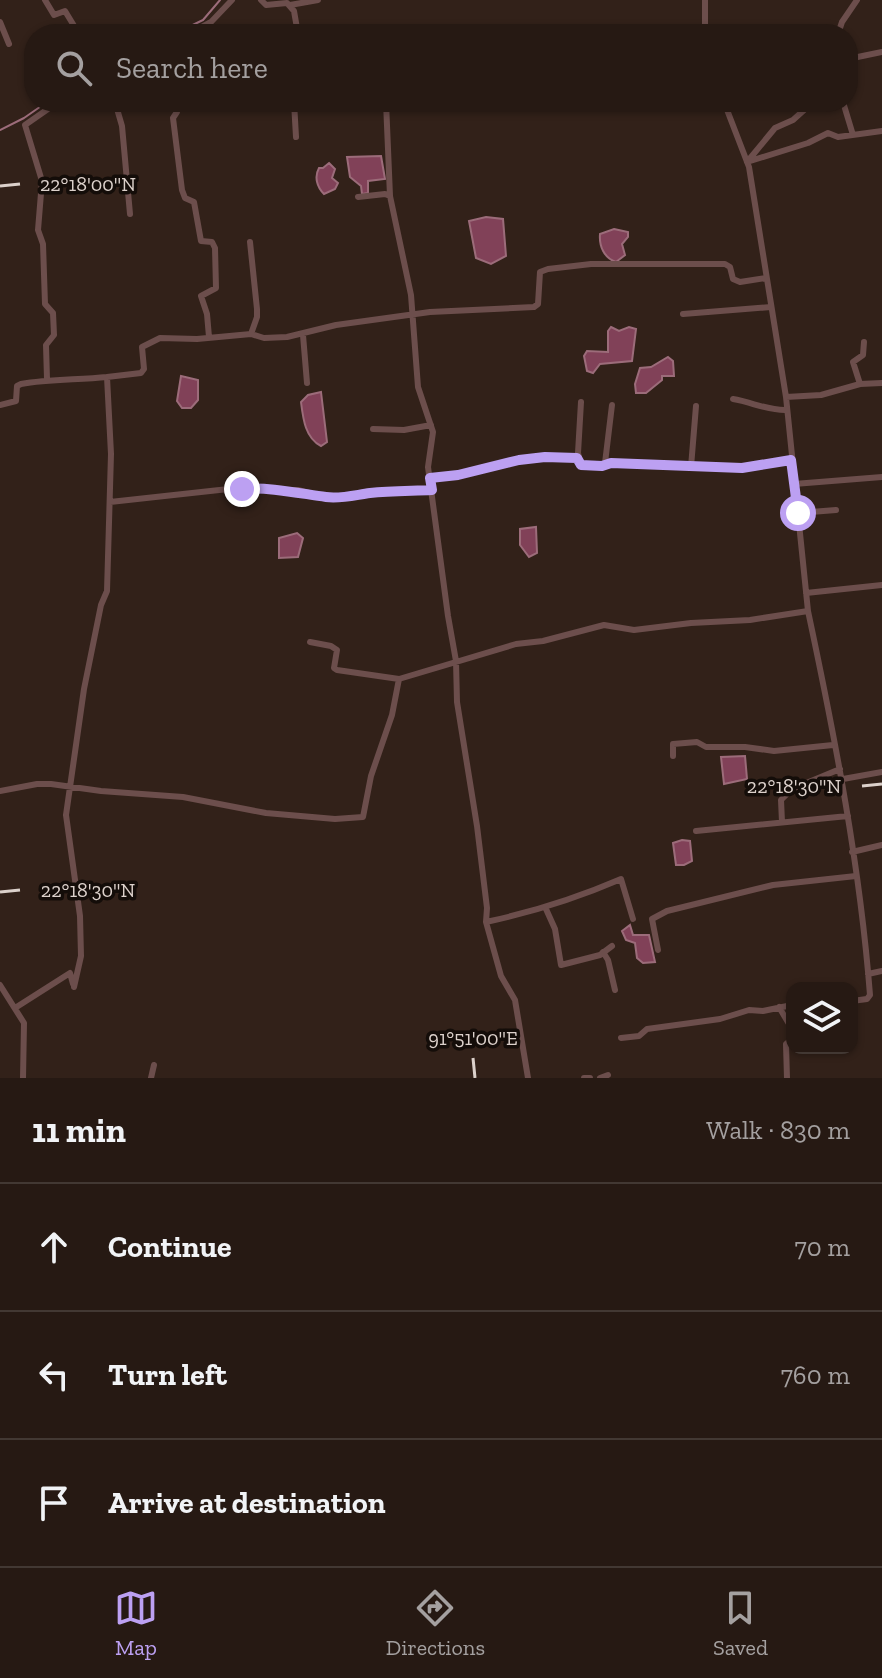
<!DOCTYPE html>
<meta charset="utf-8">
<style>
body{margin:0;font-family:"Zilla Slab",serif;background:#2e221c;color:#f1f3f6}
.controls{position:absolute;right:24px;bottom:24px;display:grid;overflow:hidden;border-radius:16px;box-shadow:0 2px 6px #0004}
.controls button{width:72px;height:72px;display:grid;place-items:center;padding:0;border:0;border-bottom:2px solid #423833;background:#261913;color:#f1f3f6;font:40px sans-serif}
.stop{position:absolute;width:24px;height:24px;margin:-18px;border:6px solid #bca0f2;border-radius:50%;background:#fff}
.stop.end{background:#bca0f2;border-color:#fff;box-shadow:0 2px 8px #0008}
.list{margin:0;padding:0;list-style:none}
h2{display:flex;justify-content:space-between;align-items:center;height:104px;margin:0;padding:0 32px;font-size:34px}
h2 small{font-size:26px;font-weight:400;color:#a4a0a0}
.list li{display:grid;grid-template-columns:52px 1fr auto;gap:24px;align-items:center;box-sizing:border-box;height:128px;padding:0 32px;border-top:2px solid #423833}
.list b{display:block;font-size:30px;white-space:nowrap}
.list em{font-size:26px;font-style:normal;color:#a4a0a0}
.icon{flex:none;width:44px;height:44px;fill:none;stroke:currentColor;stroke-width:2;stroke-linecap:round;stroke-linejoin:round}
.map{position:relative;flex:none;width:882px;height:1078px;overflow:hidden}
.search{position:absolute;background:#261913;box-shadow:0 2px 6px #0004;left:24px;right:24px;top:24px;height:88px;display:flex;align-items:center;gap:20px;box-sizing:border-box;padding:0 28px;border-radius:32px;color:#a4a0a0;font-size:30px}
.sheet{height:488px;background:#261913}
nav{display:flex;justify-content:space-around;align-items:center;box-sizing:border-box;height:112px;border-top:2px solid #423833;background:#261913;font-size:22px;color:#a4a0a0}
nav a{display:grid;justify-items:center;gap:4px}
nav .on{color:#bca0f2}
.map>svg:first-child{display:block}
.water{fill:#814158;stroke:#9c6c7a;stroke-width:2}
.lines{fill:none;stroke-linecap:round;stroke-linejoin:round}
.stream{stroke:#9c6c7a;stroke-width:2}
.minor{stroke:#6c4e4c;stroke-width:6}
.route{stroke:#bca0f2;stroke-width:10}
.ticks{fill:none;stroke:#dcd1cb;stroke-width:3}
.ticks-label{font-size:20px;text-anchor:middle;fill:#dcd1cb;stroke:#140d09;stroke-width:7;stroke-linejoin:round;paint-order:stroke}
</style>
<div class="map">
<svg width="882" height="1078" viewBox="0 0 882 1078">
<rect width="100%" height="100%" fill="#322119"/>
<path class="water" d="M381 156 385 179 368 181V193L362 194 361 186 350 177 347 157Z
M329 163 335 169 332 178 338 183 335 189 324 194C317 187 314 177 319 168H323Z
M486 217 503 219 506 256 491 264 476 258 469 221Z
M614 229 628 232V237L622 244 625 255 616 262C604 258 599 246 600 234Z
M611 327 619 331 629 327 636 329 632 361 600 364 593 373 587 371 584 356 587 351 608 352V331Z
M668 357 673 361 674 376H662V380L646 393H636L635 384 640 368 651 367Z
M181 376 198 380V400L191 408H182L177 401Z
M321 392 327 442 321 446C305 438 303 418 301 402L308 395Z
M536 527 537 553 529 557 520 545V529Z
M297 533 303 538 298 557 279 558V538Z
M745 756 747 779 724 784 721 757Z
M682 840 690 841 692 861 684 865H676L673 843Z
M630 925 633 935H649L655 962 643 963 637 958 635 943 626 940 622 931Z"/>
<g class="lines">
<path class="stream" d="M174 34 203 20 220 0
M0 130 24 118 47 102"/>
<path class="minor" d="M45 0 54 15 65 11 79 34
M261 0 266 5 287 3 294 11 298 34
M290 5 318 0
M0 22 9 44
M189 34 211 22 232 0
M705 34V0
M838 34 842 22 857 0
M848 59 882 52
M115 102 122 126 130 214
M176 102 177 112 173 118 182 190 185 198 194 202 201 241 212 242 215 248 216 288 201 296 207 314 209 337
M294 102 296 137
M386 102 390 196
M843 102 853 135
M747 162 808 143 828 133 838 137 882 131
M747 162 775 128 793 120 813 102
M358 197 385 194 390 196 411 295 418 387 433 432 428 467 448 616 456 661 457 702 477 826 487 908 486 922 501 976 515 1000 528 1078
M250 242 257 309V317L251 334
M683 314 771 307
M303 335 307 383
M107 377 141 373 144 369 142 347 160 338 197 339 251 334 264 338 287 337 336 325 430 312 534 307 538 304 540 272 548 269 591 264H725L730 267 733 279 740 282 766 278
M47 379 46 345 54 335 53 313 45 304 43 244 38 230 42 181 25 125 58 102
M860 384 853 362 863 355 864 342
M786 397 821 395 860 384 882 383
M733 399C752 402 768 411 787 410
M0 405 16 401 17 386 21 384C49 379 78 380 107 377L111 454 107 591 101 605 84 689 66 815 80 916 81 956 74 987
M373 429 404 430 431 425
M580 462 578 453 581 402
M605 463 612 405
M691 467 696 406
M430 478 458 475 519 460 545 457 577 458 581 465 602 466 611 463 742 468 791 460
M794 484 882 477
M110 502 256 486 263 490H298L323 497 432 490
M798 513 836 510
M806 593 882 585
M808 611C835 738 860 866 870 995L867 999 852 1001
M310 642 331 646 337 650 334 668 337 670 399 679 516 644 543 641 604 625 634 630 691 623 750 620 808 611 786 397 749 167 724 102
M673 756V744L697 742 706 747H745L774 751 833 745
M843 779 882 772
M0 791 37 784H51L101 791 183 797 266 813 335 819 363 817 371 776 392 715 399 679
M782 822 781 800 792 789 840 769
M696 831 848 816
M852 852 882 845
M546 909 555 929 561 965 600 955 612 946
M486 922C533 912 577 898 621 879L633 919
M658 950 652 919 667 911 773 885 856 876
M603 952 608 960 615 990
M868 974 882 971
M0 985 24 1023 23 1078
M779 1007 792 1029
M15 1008 70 973 73 984
M621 1038 639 1036 647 1029 720 1019 749 1010 763 1011 792 1005
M151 1078 154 1065
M584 1078H590
M600 1078 608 1075
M787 1078 786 1044 792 1039"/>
</g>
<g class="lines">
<path class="route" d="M242 489C270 487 297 493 326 497 341 499 355 495 370 493 390 491 411 491 432 490L430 478 458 475 519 460 545 457 577 458 581 465 602 466 611 463 742 468 791 460 798 513"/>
</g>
<path class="ticks" d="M0 186 20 184M862 786 882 784M0 892 20 890M473 1058 475 1078"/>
<g class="ticks-label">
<text x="88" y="191">22°18'00"N</text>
<text x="794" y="793">22°18'30"N</text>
<text x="88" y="897">22°18'30"N</text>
<text x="473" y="1045">91°51'00"E</text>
</g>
</svg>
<div class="controls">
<button><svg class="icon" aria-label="layers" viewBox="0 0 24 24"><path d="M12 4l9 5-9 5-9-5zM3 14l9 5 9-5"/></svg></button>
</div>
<div class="stop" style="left:798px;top:513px"></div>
<div class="stop end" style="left:242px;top:489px"></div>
<div class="search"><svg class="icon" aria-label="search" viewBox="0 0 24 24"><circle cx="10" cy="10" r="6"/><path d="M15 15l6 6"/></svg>Search here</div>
</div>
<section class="sheet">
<h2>11 min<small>Walk · 830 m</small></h2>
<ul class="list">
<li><svg class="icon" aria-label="ahead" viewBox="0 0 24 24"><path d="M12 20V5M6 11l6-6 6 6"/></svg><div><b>Continue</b></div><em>70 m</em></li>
<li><svg class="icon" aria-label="left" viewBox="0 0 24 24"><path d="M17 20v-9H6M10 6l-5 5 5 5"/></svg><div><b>Turn left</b></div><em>760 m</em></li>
<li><svg class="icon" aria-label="arrive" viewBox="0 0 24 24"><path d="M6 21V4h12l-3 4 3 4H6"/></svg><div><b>Arrive at destination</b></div></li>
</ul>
</section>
<nav>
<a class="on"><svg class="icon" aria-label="map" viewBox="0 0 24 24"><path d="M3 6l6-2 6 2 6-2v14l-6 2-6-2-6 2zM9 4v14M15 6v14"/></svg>Map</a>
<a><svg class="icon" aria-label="directions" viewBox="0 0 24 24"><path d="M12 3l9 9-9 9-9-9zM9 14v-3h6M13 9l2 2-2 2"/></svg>Directions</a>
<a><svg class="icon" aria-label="saved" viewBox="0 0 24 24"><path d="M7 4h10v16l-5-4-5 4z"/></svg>Saved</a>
</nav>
